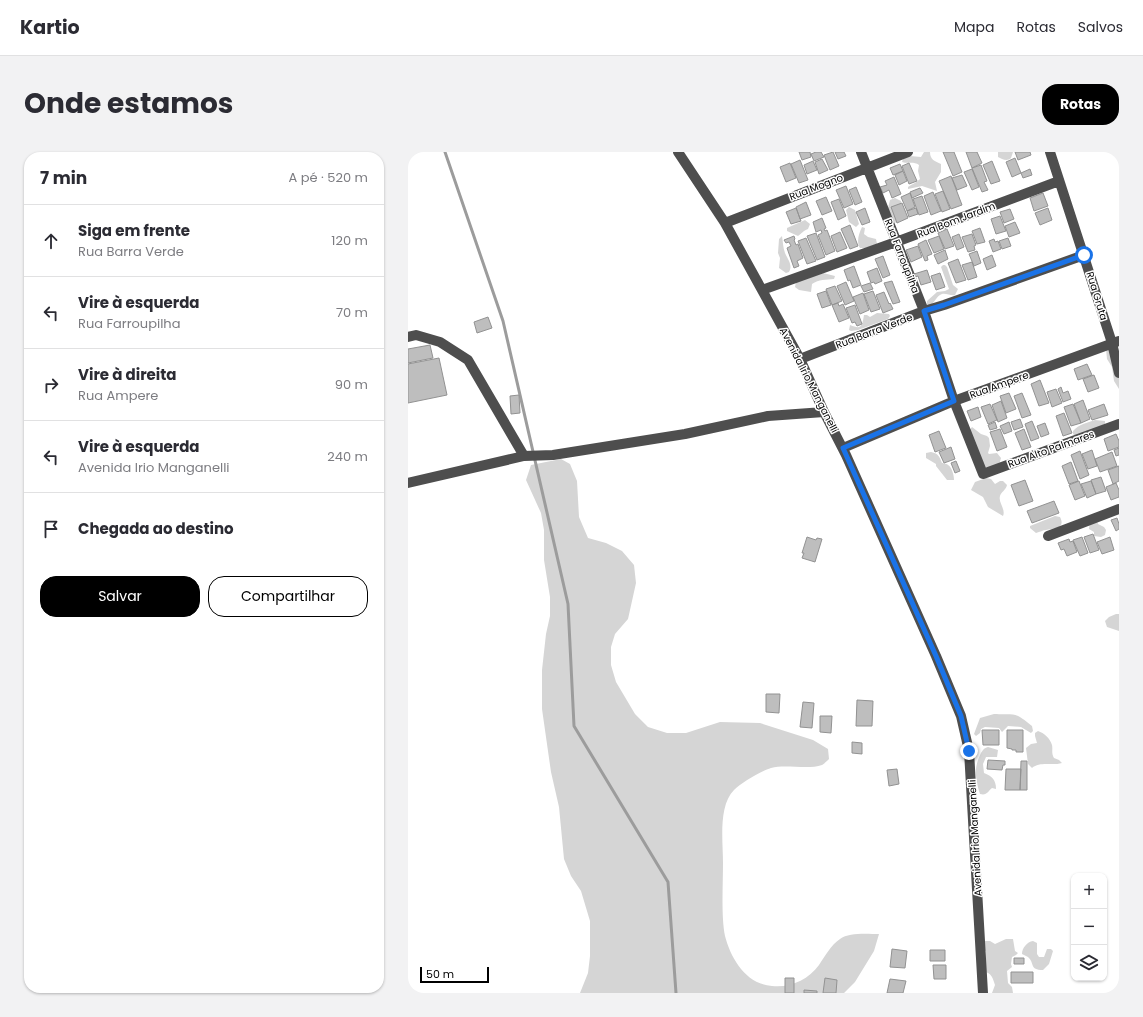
<!DOCTYPE html>
<html lang="pt">
<meta charset="utf-8">
<style>
body{margin:0;font-family:Poppins,sans-serif;background:#f2f2f3;color:#2b2b33}
.controls{position:absolute;right:12px;bottom:12px;display:grid;overflow:hidden;border-radius:8px;box-shadow:0 1px 3px #0004}
.controls button{width:36px;height:36px;display:grid;place-items:center;padding:0;border:0;border-bottom:1px solid #e1e1e2;background:#fff;color:#2b2b33;font:20px sans-serif}
.scale{position:absolute;left:12px;bottom:10px;width:69px;box-sizing:border-box;padding-left:4px;border:2px solid #000;border-top:0;font-size:11px;line-height:14px;white-space:nowrap;color:#000;-webkit-text-stroke:3px #fff;paint-order:stroke}
.stop{position:absolute;width:12px;height:12px;margin:-9px;border:3px solid #1a73e8;border-radius:50%;background:#fff}
.stop.end{background:#1a73e8;border-color:#fff;box-shadow:0 1px 4px #0008}
.list{margin:0;padding:0;list-style:none}
h2{display:flex;justify-content:space-between;align-items:center;height:52px;margin:0;padding:0 16px;font-size:17px}
h2 small{font-size:13px;font-weight:400;color:#7c7c81}
.list li{display:grid;grid-template-columns:26px 1fr auto;gap:12px;align-items:center;box-sizing:border-box;height:72px;padding:0 16px;border-top:1px solid #e1e1e2}
.list b{display:block;font-size:15px;white-space:nowrap}
.list p{margin:0;font-size:13px;white-space:nowrap;color:#7c7c81}
.list em{font-size:13px;font-style:normal;color:#7c7c81}
.actions{display:flex;gap:8px;padding:12px 16px}
.actions a{flex:1;padding:9px 0;border:1px solid #000;border-radius:16px;text-align:center;font-size:14px;color:#000}
.actions .main{background:#000;color:#fff}
.icon{flex:none;width:22px;height:22px;fill:none;stroke:currentColor;stroke-width:2;stroke-linecap:round;stroke-linejoin:round}
.map{position:relative;flex:none;width:711px;height:841px;overflow:hidden;border-radius:16px}
header{display:flex;align-items:center;gap:24px;box-sizing:border-box;height:56px;padding:0 20px;background:#fff;border-bottom:1px solid #e1e1e2}
header strong{font-size:19px}
nav{display:flex;gap:22px;margin-inline-start:auto;font-size:14px}
.intro{display:flex;align-items:center;justify-content:space-between;box-sizing:border-box;height:96px;padding:0 24px}
h1{margin:0;font-size:28px}
.button{padding:10px 18px;border-radius:16px;background:#000;color:#fff;font-size:14px;font-weight:700}
main{display:flex;gap:24px;padding:0 24px}
aside{flex:1;background:#fff;border-radius:16px;box-shadow:0 1px 3px #0004}
.map>svg:first-child{display:block}
.green{fill:#d5d5d5}
.lines{fill:none;stroke-linecap:round;stroke-linejoin:round}
.stream{stroke:#9c9c9c;stroke-width:3}
.building{fill:#bebebe;stroke:#929292}
.minor{stroke:#4e4e4e;stroke-width:10}
.route{stroke:#1a73e8;stroke-width:5}
.labels{text-anchor:middle;dominant-baseline:central;stroke-width:3;stroke-linejoin:round;paint-order:stroke}
.street-label{font-size:10px;fill:#000;stroke:#fff}
</style>
<header>
<strong>Kartio</strong>
<nav><a>Mapa</a><a>Rotas</a><a>Salvos</a></nav>
</header>
<div class="intro"><h1>Onde estamos</h1><a class="button">Rotas</a></div>
<main>
<aside>
<h2>7 min<small>A pé · 520 m</small></h2>
<ul class="list">
<li><svg class="icon" aria-label="ahead" viewBox="0 0 24 24"><path d="M12 20V5M6 11l6-6 6 6"/></svg><div><b>Siga em frente</b><p>Rua Barra Verde</p></div><em>120 m</em></li>
<li><svg class="icon" aria-label="left" viewBox="0 0 24 24"><path d="M17 20v-9H6M10 6l-5 5 5 5"/></svg><div><b>Vire à esquerda</b><p>Rua Farroupilha</p></div><em>70 m</em></li>
<li><svg class="icon" aria-label="right" viewBox="0 0 24 24"><path d="M7 20v-9h11M14 6l5 5-5 5"/></svg><div><b>Vire à direita</b><p>Rua Ampere</p></div><em>90 m</em></li>
<li><svg class="icon" aria-label="left" viewBox="0 0 24 24"><path d="M17 20v-9H6M10 6l-5 5 5 5"/></svg><div><b>Vire à esquerda</b><p>Avenida Irio Manganelli</p></div><em>240 m</em></li>
<li><svg class="icon" aria-label="arrive" viewBox="0 0 24 24"><path d="M6 21V4h12l-3 4 3 4H6"/></svg><div><b>Chegada ao destino</b></div></li>
</ul>
<div class="actions"><a class="main">Salvar</a><a>Compartilhar</a></div>
</aside>
<div class="map">
<svg width="711" height="841" viewBox="0 0 711 841">
<rect width="100%" height="100%" fill="#fff"/>
<path class="green" d="M516 0H522C522 8 527 9 533 12V20L527 30 529 39 514 34 500 37V35C504 32 508 31 512 27L510 19 511 13C506 9 500 12 494 10L495 7 502 4 513 5Z
M590 0H605L603 6C599 10 594 7 590 5Z
M487 46 493 49V51L489 71 486 70 480 56 482 48Z
M441 55 447 58 451 72 448 75 441 70 438 58Z
M397 68 402 72 400 77C395 79 394 81 390 84L379 79V76Z
M454 75 457 76 456 82 460 85 468 87 469 92 458 96H452C448 90 451 81 454 75Z
M374 84C375 90 375 96 377 101 380 108 385 113 381 120L378 121 371 116 372 106 370 101 371 87Z
M535 113H537L539 115 545 133 550 137 547 143C543 144 538 141 534 142 528 144 527 151 521 154L519 152V149L529 140 537 139 541 137 533 115Z
M415 121 427 124 426 127C418 128 411 127 404 132L403 140 391 138 387 135 388 130Z
M469 161 481 162 482 164 480 167 450 178 443 179 441 178 442 173C454 178 454 174 456 163H459L462 165Z
M701 196 711 209V237L706 229 704 215 699 207 698 197Z
M687 268 697 269V272L669 285 665 282V279C671 272 679 271 687 268Z
M564 275 573 282 579 284 581 286 582 294 580 301 581 302 589 301 593 306 591 313 580 316 576 315 560 280Z
M523 300C531 302 531 304 534 311 535 311 540 312 540 313 544 315 546 324 546 328H539L528 314V312L518 306V301Z
M153 307 162 312 169 329 171 365 180 386 198 391 214 399 226 413 228 431 220 467 207 482 203 495V513L208 530 227 562 240 575 259 581H278L312 570 352 571 405 588 420 597 421 607C419 609 416 612 414 613 400 618 378 612 363 616 353 619 333 631 326 638 310 654 315 690 315 711 315 732 313 764 317 784 323 807 338 832 364 834 382 836 400 828 411 813 417 804 423 793 432 787 441 780 460 782 471 782L466 799 447 830 436 841H172L180 821 182 804V769L173 739 163 724 156 707 151 655 143 620 134 557V518L138 482 142 464V445L136 408V378L133 361 118 328 123 313Z
M578 326 583 327 587 332 592 329H595L599 333C598 338 593 340 592 344 590 351 598 357 595 364L580 355 575 345 563 338 567 330Z
M647 364 652 365C658 377 646 376 638 378 635 378 632 380 628 381L622 376V374Z
M682 369H689L690 372 696 375 698 378 697 383 693 385 686 384V380L681 377Z
M708 462H711V479L699 475 697 469 701 465Z
M586 562C608 563 606 559 624 574L625 579 623 581 613 575 600 574 594 580 591 576 577 575 573 577 572 581 568 584 566 582 572 566Z
M630 579C636 581 642 586 644 593 645 598 643 601 646 606L651 608 654 611C644 614 632 609 624 616L620 612 618 596 623 592 629 591 627 584V581Z
M580 595 590 598 589 605H578L575 612 576 621C584 624 588 628 588 637L584 636C580 639 579 644 572 642L571 639C567 624 566 615 573 601 575 598 576 596 580 595Z
M598 787H605L607 799 610 801 608 803 604 805 603 812 604 815 599 819 600 831 604 835 605 841H584L587 833C585 827 584 822 578 820 577 813 578 806 578 799L575 798V789H582L587 792Z
M625 789 629 791V802L631 805H636L639 797H643L645 799 641 812 635 818C621 818 627 811 620 805 618 804 616 803 614 802 614 796 619 790 625 789Z"/>
<g class="lines">
<path class="stream" d="M37 0 95 169 160 452 166 574 260 730 268 841"/>
</g>
<path class="building" d="M391 0H402L403 5 394 8Z
M408 0H413L416 5 406 9 403 2Z
M425 0 431 14 422 18 416 3Z
M427 0H436L438 4 430 7Z
M535 0H546L554 20 545 24Z
M558 0H569L574 11 564 16Z
M607 0H622L623 3 610 8Z
M607 6 613 21 604 25 598 10Z
M414 7 420 18 411 22 407 10Z
M392 8 400 28 391 31 383 12Z
M405 9 409 18 399 22 396 13Z
M584 9 592 29 583 32 575 13Z
M382 11 388 26 378 30 372 15Z
M501 11 509 29 501 32 494 14Z
M492 12 495 19 485 23 482 16Z
M573 13 579 29 576 30 580 38 574 40 564 16Z
M564 17 571 35 564 38 556 20Z
M622 17 624 23 615 26 613 21Z
M495 19 499 29 491 33 487 23Z
M554 23 559 34 549 38 544 26Z
M543 24 554 53 543 57 531 29Z
M486 25 493 42 484 46 481 38 475 41 472 35 479 33 477 29Z
M438 34 445 52 436 56 428 38Z
M448 35 454 50 447 53 441 38Z
M512 36 515 41 504 46 502 40Z
M535 39 542 57 534 60 527 42Z
M525 40 533 59 523 63 516 44Z
M502 41 507 55 499 59 493 45Z
M635 41 640 54 626 59 622 46Z
M514 44 520 60 511 63 505 47Z
M418 45 424 59 414 63 408 49Z
M431 47 438 64 430 68 423 50Z
M398 50 403 63 392 67 388 55Z
M494 51 500 66 489 71 483 55Z
M388 56 393 69 383 72 378 60Z
M457 56 462 70 454 73 448 60Z
M508 56 510 62 501 65 499 59Z
M640 56 644 68 632 73 627 61Z
M602 57 606 67 596 71 592 60Z
M592 64 598 79 588 82 583 67Z
M414 66 418 76 416 77 417 79 419 78 427 99 418 103 410 83 414 81 413 78 408 80 405 70Z
M607 70 612 81 601 85 597 74Z
M442 73 450 94 442 97 433 77Z
M572 76 577 90 569 92 564 79Z
M539 77 546 94 537 97 530 81Z
M432 80 439 96 429 100 423 84Z
M408 81 417 105 409 108 399 84Z
M551 82 556 95 549 98 544 85Z
M564 82 568 93 566 94 567 98 560 100 554 85Z
M386 84 387 87 386 88 388 93 390 92 395 106 389 109 391 114 386 116 379 96 383 94 381 90 378 91 376 88Z
M531 84 536 97 526 101 520 88Z
M398 86 408 109 399 112 390 89Z
M600 86 603 94 594 97 591 89Z
M586 87 587 90 590 89 593 97 585 100 581 89Z
M518 88 524 102 519 104 520 108 517 109 510 92Z
M510 94 514 105 503 110 498 98Z
M537 98 540 107 530 112 526 103Z
M569 99 573 111 566 114 561 102Z
M584 103 588 114 579 118 575 107Z
M475 104 482 123 475 126 467 107Z
M550 107 558 128 548 131 540 111Z
M564 110 569 125 560 128 554 113Z
M446 114 453 133 445 136 442 128 440 129 436 118Z
M469 116 474 129 467 132 466 130 463 131 459 120Z
M519 118 523 130 513 133 510 124 507 125 506 122Z
M532 121 537 135 528 138 523 124Z
M484 129 492 150 485 152 476 131Z
M438 130 446 149 437 153 429 134Z
M462 131 465 137 456 140 453 134Z
M427 134 434 149 424 153 418 137Z
M418 139 423 153 414 156 409 142Z
M465 139 472 157 463 160 456 142Z
M476 140 481 152 482 151 485 157 475 161 468 143Z
M455 141 461 158 452 162 445 145Z
M430 151 431 154 435 152 441 166 431 170 424 153Z
M447 153 454 172 449 174 447 170 444 171 438 156Z
M80 165 84 176 69 181 66 170Z
M22 193 25 206 0 211V197Z
M31 206 39 243 0 251V212Z
M679 212 684 223 670 228 666 217Z
M686 223 691 236 680 240 675 227Z
M632 228 641 251 631 254 623 232Z
M653 235 655 241 660 239 663 247 655 250 650 237Z
M648 237 654 251 644 255 639 240Z
M601 241 608 257 598 261 592 244Z
M614 241 623 263 614 266 606 244Z
M111 243 112 261 103 262 102 244Z
M675 248 682 267 673 271 666 252Z
M593 249 599 266 590 270 584 253Z
M582 252 589 268 580 272 573 255Z
M665 252 673 271 663 274 656 255Z
M696 252 700 263 684 268 680 258Z
M570 255 573 265 563 269 559 259Z
M656 261 664 281 655 284 648 264Z
M612 267 615 275 606 278 603 270Z
M624 269 631 286 623 289 617 272Z
M587 270 589 276 582 278 580 273Z
M601 270 604 279 596 282 592 274Z
M637 271 641 282 633 285 629 274Z
M592 277 599 295 589 299 582 280Z
M616 277 623 295 614 298 607 281Z
M531 279 538 296 527 300 521 283Z
M708 282 711 289V295L700 299 696 287Z
M543 295 547 307 536 311 531 300Z
M711 296V303L708 304 706 298Z
M684 298 689 314 680 317 674 302Z
M672 299 681 323 672 327 663 303Z
M704 300 709 314 692 320 687 307Z
M548 309 552 319 547 321 543 311Z
M663 310 670 329 661 332 654 314Z
M711 314V329L705 332 700 318Z
M693 325 698 339 688 342 683 328Z
M617 328 625 349 611 354 603 333Z
M671 329 677 344 667 348 661 333Z
M683 329 688 342 679 346 673 332Z
M708 331 711 338V345L703 348 698 335Z
M646 349 651 361 624 371 619 359Z
M709 366 711 372V377L708 379 703 368Z
M685 382 691 398 682 401 676 385Z
M399 385 408 388 409 386 414 387 407 410 394 406 396 401H394Z
M674 385 680 401 672 404 665 388Z
M702 385 706 398 694 402 689 390Z
M661 387 662 390 665 389 669 400 659 404 656 397 653 398 650 391Z
M358 542H372L371 561 358 560Z
M449 548 465 549 464 574H448Z
M395 550 406 551 404 576 392 575Z
M412 564H424L423 581 412 580Z
M574 578H591V593H575Z
M599 578H615V600H608V598H604V597L599 596Z
M444 590 454 591V602L444 601Z
M580 608 597 609V613H595L594 618 579 617Z
M613 609H619V638H612Z
M489 617 491 632 481 634 479 618Z
M598 617H613L612 638H597Z
M484 797 499 799 497 816 482 815Z
M522 798H537V809H522Z
M606 806H616V812H606Z
M525 813H538V827H526Z
M603 820H625V831H603Z
M377 826H386V841H377Z
M417 826 429 828 428 841H415Z
M482 827 498 829 495 841H479Z
M396 838 409 839V841H396Z"/>
<g class="lines">
<path class="minor" d="M270 0 317 71 392 207 416 260 438 303 528 504 553 564 561 599 575 841
M453 0 516 159 546 249 575 322 711 272
M642 0 704 191 711 221
M317 71 500 0
M354 138 488 90 651 29
M0 185 8 183 32 190 60 208 116 304
M392 207 516 159 536 153 676 103
M435 296 546 249 711 189
M0 331 116 304 145 303 277 282 360 264 416 260
M640 384 711 357"/>
</g>
<g class="lines">
<path class="route" d="M561 599 553 564 528 504 435 296 546 249 516 159 536 153 676 103"/>
</g>
<g class="labels">
<g class="street-label">
<text transform="translate(408 35) rotate(-21)">Rua Mogno</text>
<text transform="translate(548 68) rotate(-21)">Rua Bom Jardim</text>
<text transform="translate(494 104) rotate(69)">Rua Farroupilha</text>
<text transform="translate(689 144) rotate(73)">Rua Gruta</text>
<text transform="translate(466 179) rotate(-21)">Rua Barra Verde</text>
<text transform="translate(401 228) rotate(63)">Avenida Irio Manganelli</text>
<text transform="translate(591 233) rotate(-20)">Rua Ampere</text>
<text transform="translate(643 297) rotate(-20)">Rua Alto Palmares</text>
<text transform="translate(567 686) rotate(-93)">Avenida Irio Manganelli</text>
</g>
</g>
</svg>
<div class="controls">
<button>+</button>
<button>−</button>
<button><svg class="icon" aria-label="layers" viewBox="0 0 24 24"><path d="M12 4l9 5-9 5-9-5zM3 14l9 5 9-5"/></svg></button>
</div>
<div class="scale">50 m</div>
<div class="stop" style="left:676px;top:103px"></div>
<div class="stop end" style="left:561px;top:599px"></div>
</div>
</main>
